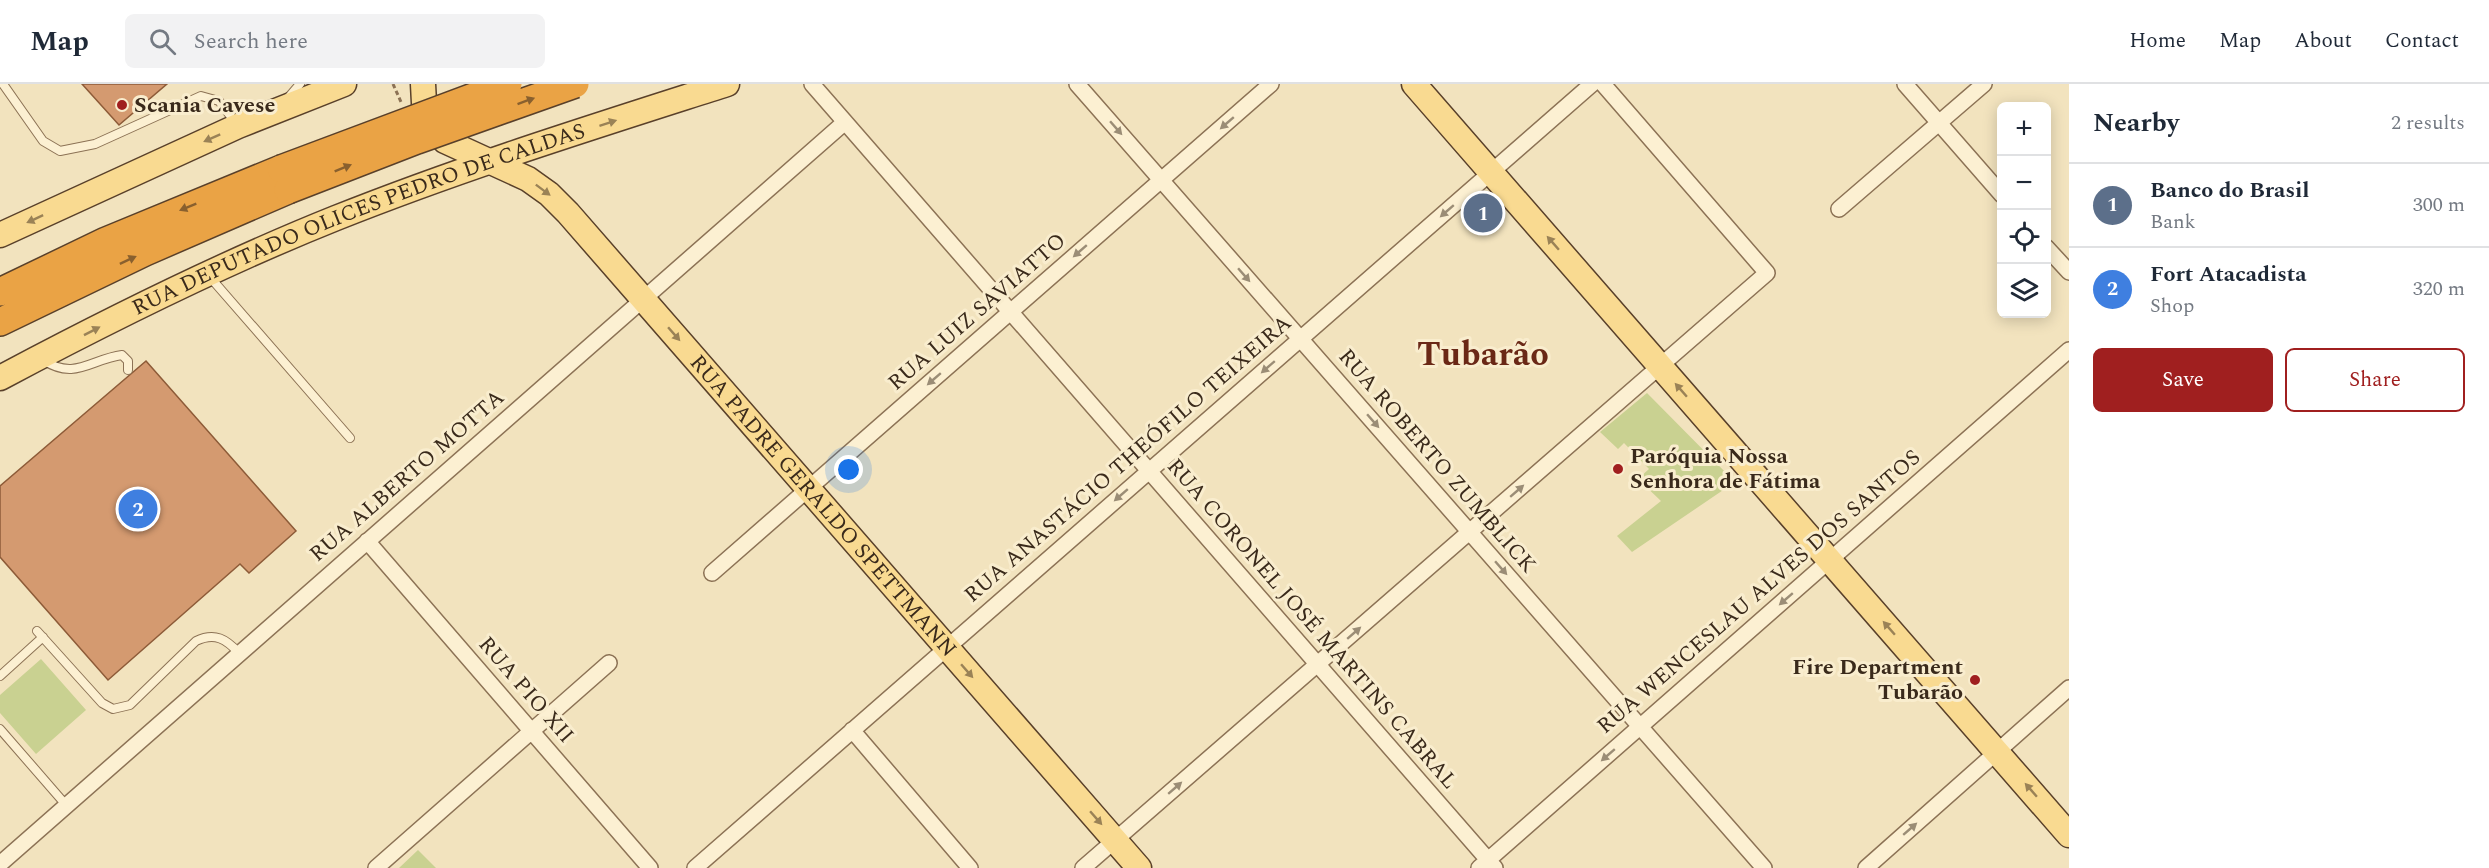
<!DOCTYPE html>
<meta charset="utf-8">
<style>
body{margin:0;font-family:Spectral,serif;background:#f2f2f3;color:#1f2937}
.controls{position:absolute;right:18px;top:18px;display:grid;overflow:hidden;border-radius:9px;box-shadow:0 3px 15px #0003}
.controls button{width:54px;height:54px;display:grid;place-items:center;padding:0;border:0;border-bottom:2px solid #e0e1e3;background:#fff;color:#1f2937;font:30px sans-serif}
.you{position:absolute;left:849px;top:386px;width:21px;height:21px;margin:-15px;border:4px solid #fff;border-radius:50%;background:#1a73e8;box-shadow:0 0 0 9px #1a73e833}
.badge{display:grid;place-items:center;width:39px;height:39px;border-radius:50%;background:#a01f1f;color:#fff;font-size:20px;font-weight:700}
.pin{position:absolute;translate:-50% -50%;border:3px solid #fff;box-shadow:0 2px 6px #0006}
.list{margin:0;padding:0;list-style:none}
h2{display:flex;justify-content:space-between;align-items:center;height:78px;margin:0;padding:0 24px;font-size:26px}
h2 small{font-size:20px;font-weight:400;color:#747a83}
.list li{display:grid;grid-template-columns:39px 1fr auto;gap:18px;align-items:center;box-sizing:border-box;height:84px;padding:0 24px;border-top:2px solid #e0e1e3}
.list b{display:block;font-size:22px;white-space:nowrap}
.list p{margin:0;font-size:20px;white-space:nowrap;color:#747a83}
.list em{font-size:20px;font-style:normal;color:#747a83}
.actions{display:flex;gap:12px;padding:18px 24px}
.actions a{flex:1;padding:14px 0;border:2px solid #a01f1f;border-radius:9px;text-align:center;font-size:21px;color:#a01f1f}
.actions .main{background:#a01f1f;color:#fff}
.icon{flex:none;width:33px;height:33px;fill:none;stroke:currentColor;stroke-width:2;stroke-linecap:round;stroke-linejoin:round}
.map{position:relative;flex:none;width:2069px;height:784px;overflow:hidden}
header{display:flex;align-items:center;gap:36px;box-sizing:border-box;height:84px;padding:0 30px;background:#fff;border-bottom:2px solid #e0e1e3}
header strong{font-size:28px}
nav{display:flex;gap:33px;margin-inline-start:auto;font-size:21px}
.search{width:420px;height:54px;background:#f2f2f3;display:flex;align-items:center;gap:15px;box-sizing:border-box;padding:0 21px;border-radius:9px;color:#747a83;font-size:22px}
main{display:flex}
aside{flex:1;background:#fff}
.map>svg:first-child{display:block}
.green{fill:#c9d191}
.building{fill:#d49a70;stroke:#8d5b38;stroke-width:1.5}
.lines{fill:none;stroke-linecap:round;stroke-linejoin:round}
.service-casing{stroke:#8c7255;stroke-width:10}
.minor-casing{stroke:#8c7255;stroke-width:18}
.primary-casing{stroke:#59402a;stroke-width:27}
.motorway-casing{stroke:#59402a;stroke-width:30}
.path{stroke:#8c7255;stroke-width:3;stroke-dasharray:4.5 3;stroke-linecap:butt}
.service{stroke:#fcf0d2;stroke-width:8}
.minor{stroke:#fcf0d2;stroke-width:15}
.primary{stroke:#f9da91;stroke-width:24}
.motorway{stroke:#eaa345;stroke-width:27}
.motorway-bridge-casing{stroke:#59402a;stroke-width:30;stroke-linecap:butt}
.motorway-bridge{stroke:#eaa345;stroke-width:27}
.oneway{fill:#89602e}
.oneway2{fill:#9a8256}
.oneway3{fill:#9b8d76}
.poi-dot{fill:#a01f1f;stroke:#f9edce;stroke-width:2}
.labels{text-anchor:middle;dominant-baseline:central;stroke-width:6;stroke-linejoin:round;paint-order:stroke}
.poi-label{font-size:22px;font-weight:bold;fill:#3a2a1b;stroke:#f9edce;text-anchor:start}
.street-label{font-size:22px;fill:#3a2a1b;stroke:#f9edce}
.town-label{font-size:34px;font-weight:bold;fill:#6a2816;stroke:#f9edce}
</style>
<header>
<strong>Map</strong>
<div class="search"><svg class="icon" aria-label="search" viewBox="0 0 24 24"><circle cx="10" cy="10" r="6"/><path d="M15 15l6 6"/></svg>Search here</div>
<nav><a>Home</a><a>Map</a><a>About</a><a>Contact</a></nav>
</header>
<main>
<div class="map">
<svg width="2069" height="784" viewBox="0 0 2069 784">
<rect width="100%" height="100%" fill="#f2e3be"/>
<path class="green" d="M1647 309 1735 398 1632 468 1617 452 1661 417 1638 395 1649 385 1624 359 1618 365 1600 348Z
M41 575 86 626 36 670 0 629V611Z
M418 766 436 784H399Z"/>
<path class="building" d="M82 0H167L119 41Z
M146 277 296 447 249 489 240 480 108 596 0 473V402Z"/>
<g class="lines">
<g class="service-casing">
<path id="service" d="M3 0 43 57 60 67 95 60 201 12 219 17 235 38
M287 15 300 0
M209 192 350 354
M43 276C75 297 91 275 122 271L128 277V286
M37 547 102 619 113 625 130 621 196 557C215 548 226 555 239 569
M0 592 43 553
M0 645 66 721"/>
</g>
<g class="minor-casing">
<path id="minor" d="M812 0 1495 784
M1077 0 1764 784
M1905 0 2002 111
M1839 125 1984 0
M2046 163 2069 188
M367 457 650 784
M712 489 1271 0
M852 646 970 784
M0 780 845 38
M376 784 609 579
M695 784 1592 0
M1083 784 1767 189 1603 0
M1479 784 2069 266
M1866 784 2069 604"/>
</g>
<g class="primary-casing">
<g id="primary">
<path id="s1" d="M423 0 424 19 430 40 445 57 528 95 549 110 568 129 1139 784"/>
<path d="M1414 0 2069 751"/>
<path d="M0 151 238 42 344 0"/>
<path id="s2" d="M0 294C109 236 221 180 336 134 464 83 596 42 727 0"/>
</g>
</g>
<g class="motorway-casing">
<path id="motorway" d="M0 208 106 157 281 85
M0 238 145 168 288 106"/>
</g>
<path class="path" d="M393 0 401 18"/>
<use href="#service" class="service"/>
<use href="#minor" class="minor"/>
<use href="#primary" class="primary"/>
<use href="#motorway" class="motorway"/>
<g class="motorway-bridge-casing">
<path id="motorway-bridge" d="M281 85 508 0
M288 106 417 56 575 0"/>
</g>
<use href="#motorway-bridge" class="motorway-bridge"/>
</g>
<defs><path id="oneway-solid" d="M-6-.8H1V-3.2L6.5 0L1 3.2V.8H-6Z" transform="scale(1.5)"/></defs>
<g class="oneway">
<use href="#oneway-solid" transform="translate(526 17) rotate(-20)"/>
<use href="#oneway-solid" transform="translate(343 84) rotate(-22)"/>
<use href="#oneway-solid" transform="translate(188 123) rotate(158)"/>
<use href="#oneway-solid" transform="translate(128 176) rotate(-25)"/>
</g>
<g class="oneway2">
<use href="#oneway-solid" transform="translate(608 39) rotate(-18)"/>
<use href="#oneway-solid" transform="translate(212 54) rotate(156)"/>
<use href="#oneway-solid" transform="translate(543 106) rotate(37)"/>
<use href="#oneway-solid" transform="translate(35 135) rotate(155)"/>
<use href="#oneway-solid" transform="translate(1553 159) rotate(-131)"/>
<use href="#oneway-solid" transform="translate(92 247) rotate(-27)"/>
<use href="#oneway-solid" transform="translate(674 250) rotate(49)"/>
<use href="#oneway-solid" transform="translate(1681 306) rotate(-131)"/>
<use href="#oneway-solid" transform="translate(1889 544) rotate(-131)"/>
<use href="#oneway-solid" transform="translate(967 587) rotate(49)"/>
<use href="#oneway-solid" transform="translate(2031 706) rotate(-131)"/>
<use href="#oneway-solid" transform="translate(1096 734) rotate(49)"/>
</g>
<g class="oneway3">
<use href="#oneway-solid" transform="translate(1227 39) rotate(139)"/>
<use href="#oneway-solid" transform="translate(1116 44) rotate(49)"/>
<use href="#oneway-solid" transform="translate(1447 127) rotate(139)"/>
<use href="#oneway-solid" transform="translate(1080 167) rotate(139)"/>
<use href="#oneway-solid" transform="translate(1244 191) rotate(49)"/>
<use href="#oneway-solid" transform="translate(1268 283) rotate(139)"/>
<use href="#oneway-solid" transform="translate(934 295) rotate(139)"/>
<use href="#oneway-solid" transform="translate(1373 337) rotate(49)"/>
<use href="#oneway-solid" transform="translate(1517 407) rotate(-41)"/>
<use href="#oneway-solid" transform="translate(1121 411) rotate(139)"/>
<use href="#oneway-solid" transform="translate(1501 484) rotate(49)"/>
<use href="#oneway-solid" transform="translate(1786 515) rotate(139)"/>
<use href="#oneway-solid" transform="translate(1354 549) rotate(-41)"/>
<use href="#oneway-solid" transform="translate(1608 671) rotate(139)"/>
<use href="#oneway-solid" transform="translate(1175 704) rotate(-41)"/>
<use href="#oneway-solid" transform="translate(1910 745) rotate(-41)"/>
</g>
<g class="poi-dot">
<circle cx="122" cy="21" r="6"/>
<circle cx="1618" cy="385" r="6"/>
<circle cx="1975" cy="596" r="6"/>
</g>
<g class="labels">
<g class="poi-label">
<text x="134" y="21">Scania Cavese</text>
<text x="1630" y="372">Paróquia Nossa<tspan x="1630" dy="25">Senhora de Fátima</tspan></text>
<text x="1963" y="583" text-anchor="end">Fire Department<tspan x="1963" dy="25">Tubarão</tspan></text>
</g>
<g class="street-label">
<text stroke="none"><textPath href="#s2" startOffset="393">RUA DEPUTADO OLICES PEDRO DE CALDAS</textPath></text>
<text transform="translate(977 228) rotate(-41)">RUA LUIZ SAVIATTO</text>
<text transform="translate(1128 375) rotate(-41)">RUA ANASTÁCIO THEÓFILO TEIXEIRA</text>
<text transform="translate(1437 377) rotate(49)">RUA ROBERTO ZUMBLICK</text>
<text transform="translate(407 392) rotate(-41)">RUA ALBERTO MOTTA</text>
<text stroke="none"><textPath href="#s1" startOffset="596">RUA PADRE GERALDO SPETTMANN</textPath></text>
<text transform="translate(1759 508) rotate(-41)">RUA WENCESLAU ALVES DOS SANTOS</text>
<text transform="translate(1312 540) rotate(49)">RUA CORONEL JOSÉ MARTINS CABRAL</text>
<text transform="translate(526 606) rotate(49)">RUA PIO XII</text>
</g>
<g class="town-label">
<text x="1483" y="271">Tubarão</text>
</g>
</g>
</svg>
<div class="controls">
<button>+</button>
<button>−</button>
<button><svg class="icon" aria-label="locate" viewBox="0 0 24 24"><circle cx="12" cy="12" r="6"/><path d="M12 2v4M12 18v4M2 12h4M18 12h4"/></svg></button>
<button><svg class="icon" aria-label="layers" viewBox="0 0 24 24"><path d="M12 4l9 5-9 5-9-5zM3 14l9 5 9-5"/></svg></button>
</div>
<div class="you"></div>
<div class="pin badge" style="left:1483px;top:129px;background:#5c6f8a">1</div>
<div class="pin badge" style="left:138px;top:425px;background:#3f7fe0">2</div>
</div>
<aside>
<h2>Nearby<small>2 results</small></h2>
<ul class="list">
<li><span class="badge" style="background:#5c6f8a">1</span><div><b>Banco do Brasil</b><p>Bank</p></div><em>300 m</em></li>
<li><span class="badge" style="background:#3f7fe0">2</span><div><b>Fort Atacadista</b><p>Shop</p></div><em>320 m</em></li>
</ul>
<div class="actions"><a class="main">Save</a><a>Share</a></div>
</aside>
</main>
